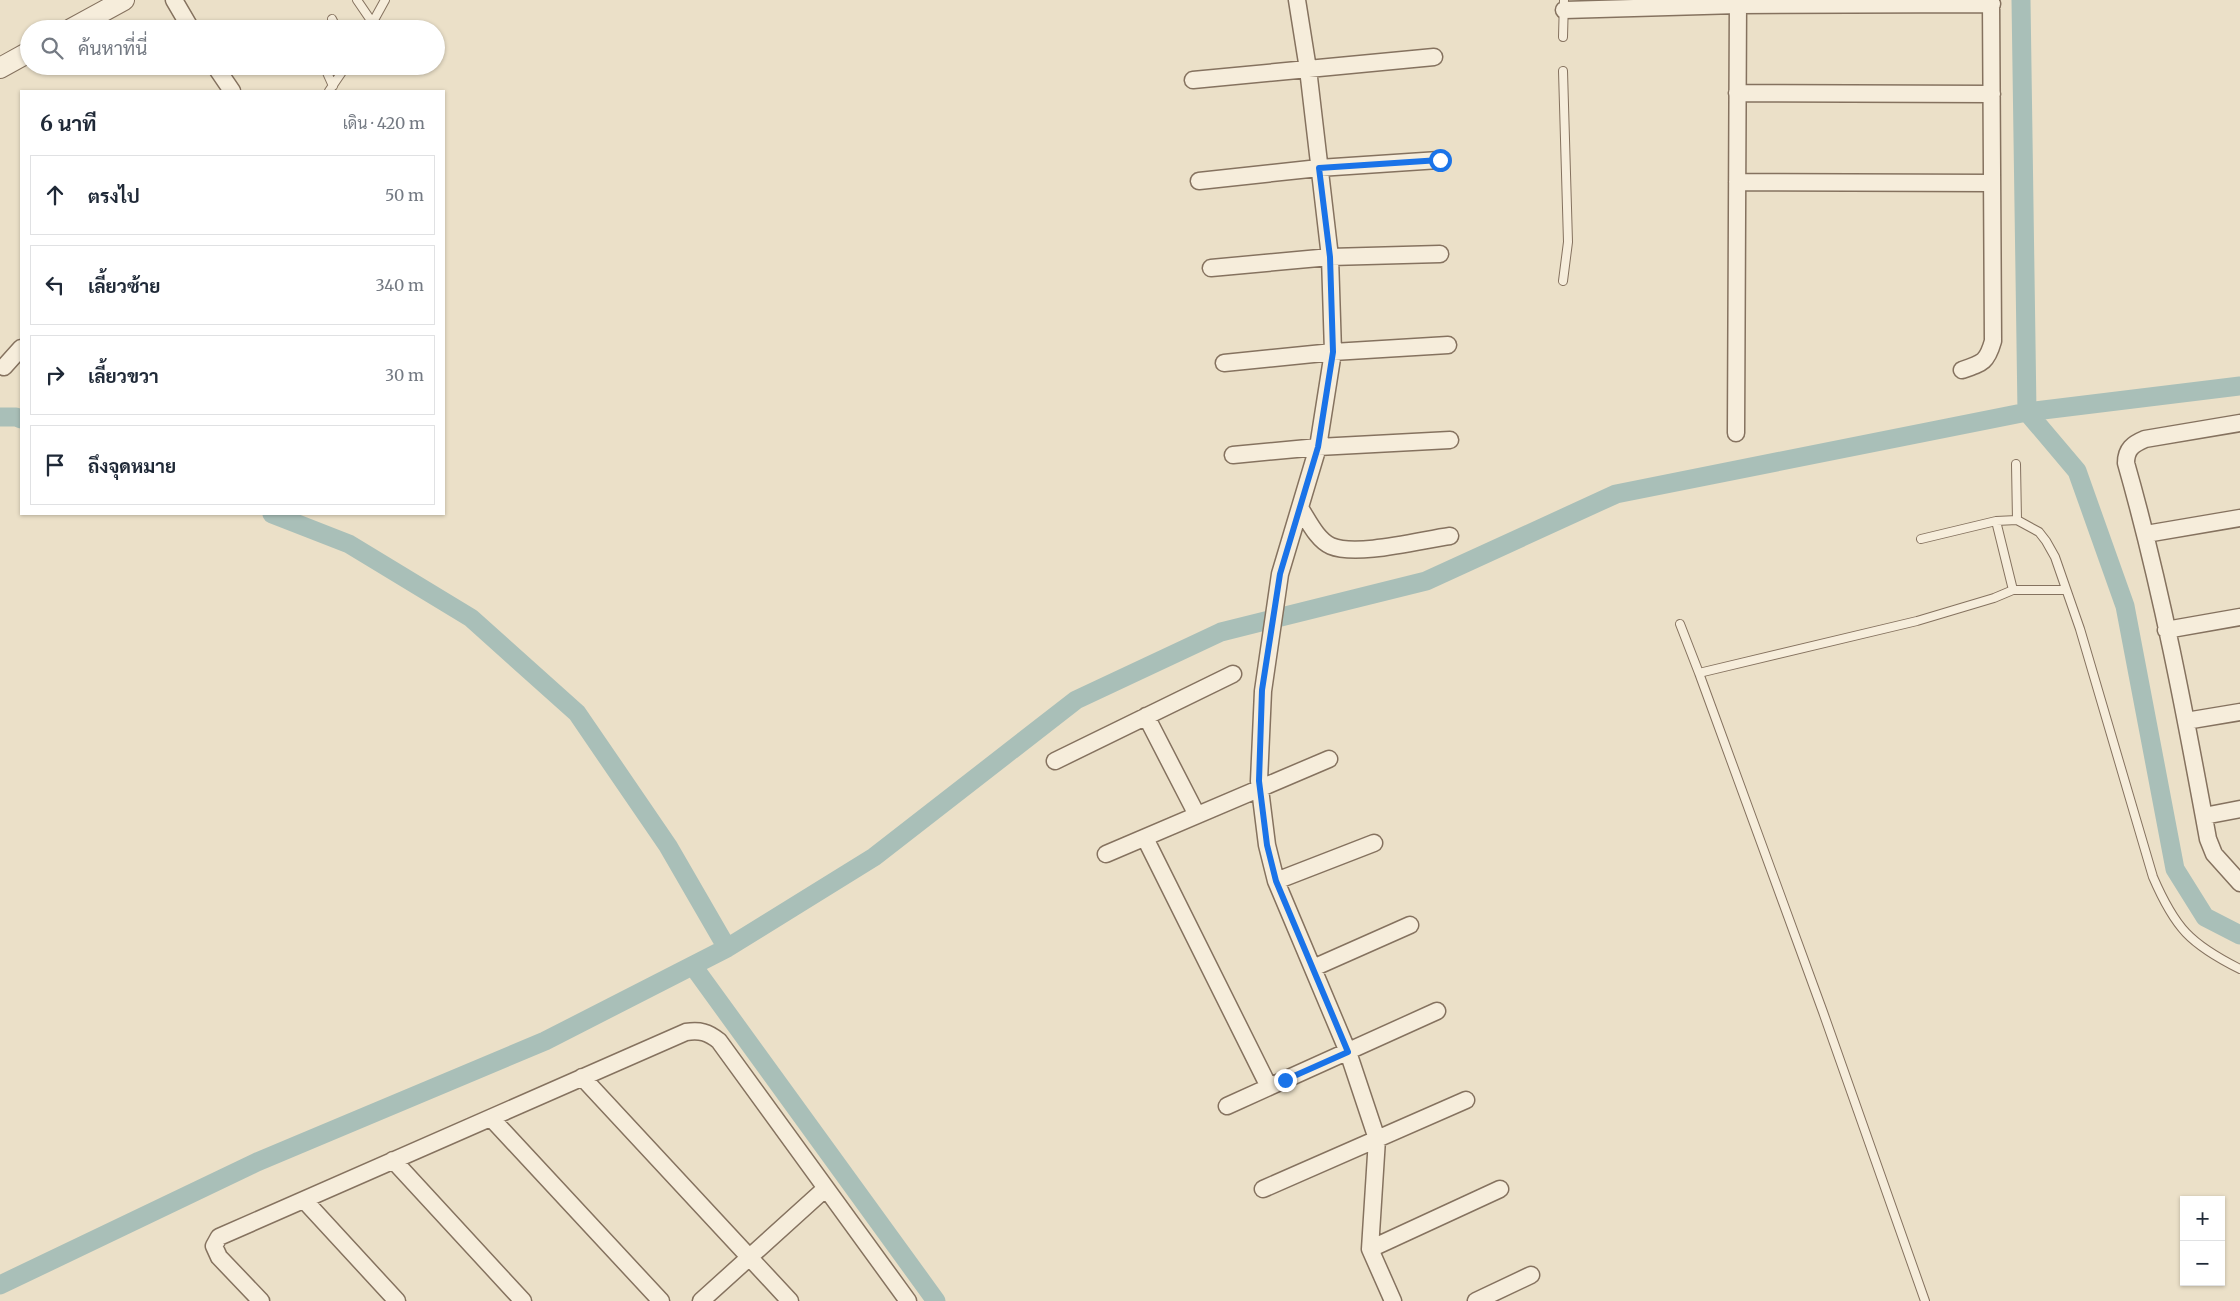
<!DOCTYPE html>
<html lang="th">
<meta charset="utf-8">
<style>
body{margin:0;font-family:Merriweather,Sarabun,serif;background:#f6f6f7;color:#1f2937}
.controls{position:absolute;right:15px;bottom:15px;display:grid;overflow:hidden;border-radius:0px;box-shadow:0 1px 4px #0004}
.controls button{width:45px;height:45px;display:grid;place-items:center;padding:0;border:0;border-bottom:1px solid #e0e1e3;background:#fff;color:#1f2937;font:25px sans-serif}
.stop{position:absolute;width:15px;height:15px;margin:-11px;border:4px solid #1a73e8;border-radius:50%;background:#fff}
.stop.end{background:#1a73e8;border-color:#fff;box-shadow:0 1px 5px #0008}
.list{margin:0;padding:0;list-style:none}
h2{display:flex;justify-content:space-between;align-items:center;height:65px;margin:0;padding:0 20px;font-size:21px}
h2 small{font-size:16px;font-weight:400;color:#747a83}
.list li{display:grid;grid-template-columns:32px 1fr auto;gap:15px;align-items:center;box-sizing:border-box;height:80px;margin:0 10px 10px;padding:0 10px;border:1px solid #e0e1e3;border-radius:0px}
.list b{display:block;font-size:19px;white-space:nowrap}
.list em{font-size:16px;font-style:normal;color:#747a83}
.icon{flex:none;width:28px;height:28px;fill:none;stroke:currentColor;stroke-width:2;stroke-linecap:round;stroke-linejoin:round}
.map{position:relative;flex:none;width:2240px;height:1301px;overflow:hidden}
.search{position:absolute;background:#fff;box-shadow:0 1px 4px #0004;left:20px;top:20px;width:425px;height:55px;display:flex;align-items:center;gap:12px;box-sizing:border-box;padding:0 18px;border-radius:28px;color:#747a83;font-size:19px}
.panel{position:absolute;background:#fff;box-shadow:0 1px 4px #0004;left:20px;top:90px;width:425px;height:425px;border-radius:0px}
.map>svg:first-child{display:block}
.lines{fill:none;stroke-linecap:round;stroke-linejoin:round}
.canal{stroke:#a9bfb8;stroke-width:19}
.service-casing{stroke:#85725f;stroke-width:10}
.minor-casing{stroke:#85725f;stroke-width:19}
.tertiary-casing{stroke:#85725f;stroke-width:22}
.service{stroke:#f6eddb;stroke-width:8}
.minor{stroke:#f6eddb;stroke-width:16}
.tertiary{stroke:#f6eddb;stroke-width:20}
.route{stroke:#1a73e8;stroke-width:6}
</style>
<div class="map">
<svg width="2240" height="1301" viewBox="0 0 2240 1301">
<rect width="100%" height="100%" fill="#ebe0c8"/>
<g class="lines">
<path class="canal" d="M2021 0 2027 412 2077 471 2125 606 2175 869 2205 917 2240 935
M0 417H16L21 419
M272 514 349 544 471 618 577 713 668 846 727 948
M693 966 936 1301
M0 1285 257 1162 545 1041 727 948 874 857 1076 700 1221 632 1426 581 1616 494 2027 412 2240 386"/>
<g class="service-casing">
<path id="service" d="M357 0 372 22
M332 19 337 29
M369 29 385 0
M1563 37 1564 0
M324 66 333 86
M1563 71 1568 242 1563 281
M329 91 346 66
M2016 464 2017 520
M1921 539 1996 521 2017 520 2039 532 2046 541 2055 557 2080 629 2153 877C2175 928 2190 944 2240 969
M2013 590H2066
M1680 624 1699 673
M1925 1301 1823 1012 1699 673 1917 621 1994 598 2013 590 1996 521"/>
</g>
<g class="minor-casing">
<path id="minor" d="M174 0 191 29
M1297 0 1308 69 1330 257 1333 352 1318 447 1280 574 1263 691 1259 781 1267 845 1276 881 1348 1052 1377 1139 1370 1249 1393 1301
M1564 10 1738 5 1992 4
M215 66 232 91
M1193 80 1434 57
M1737 93 1992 94
M1199 181 1319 168 1439 160
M1737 182 1992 183
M1211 268 1330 257 1440 254
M1224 363 1333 352 1448 345
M4 367 21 348
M1962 370C1983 363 1987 362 1993 341L1991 0
M2240 423 2145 439C2133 444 2126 449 2126 463 2161 586 2185 713 2208 839L2214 854 2240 883
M1736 433 1738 0
M1233 455 1318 447 1450 440
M1300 508C1308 520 1317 540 1331 546 1357 557 1421 540 1450 536
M2146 534 2240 518
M2166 630 2240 617
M1146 716 1197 815
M2186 721 2240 712
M1055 761 1233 674
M2204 816 2240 809
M1145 838 1269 1087
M1106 854 1329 759
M1276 881 1374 843
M1313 968 1410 925
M582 1077 790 1301
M1227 1106 1437 1011
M491 1118 661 1301
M393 1160 523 1301
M1263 1189 1466 1100
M304 1200 397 1301
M1370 1249 1500 1189
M261 1301 219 1257 214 1246 219 1237 686 1032C700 1030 708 1032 719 1041L908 1301
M701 1301 826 1188
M1476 1301 1531 1275"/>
</g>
<g class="tertiary-casing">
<path id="tertiary" d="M71 29 124 0
M0 68 29 52"/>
</g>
<use href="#service" class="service"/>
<use href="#minor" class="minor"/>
<use href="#tertiary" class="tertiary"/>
</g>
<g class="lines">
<path class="route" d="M1285 1080 1348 1052 1276 881 1267 845 1259 781 1262 690 1280 574 1318 447 1333 352 1330 257 1319 168 1440 160"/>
</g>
</svg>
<div class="controls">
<button>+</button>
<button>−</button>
</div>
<div class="stop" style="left:1440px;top:160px"></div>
<div class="stop end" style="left:1285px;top:1080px"></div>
<div class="search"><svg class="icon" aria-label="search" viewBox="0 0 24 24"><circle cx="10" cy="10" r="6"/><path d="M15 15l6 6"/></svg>ค้นหาที่นี่</div>
<section class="panel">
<h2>6 นาที<small>เดิน · 420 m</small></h2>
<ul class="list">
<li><svg class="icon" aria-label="ahead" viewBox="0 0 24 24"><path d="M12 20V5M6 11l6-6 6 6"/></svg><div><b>ตรงไป</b></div><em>50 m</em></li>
<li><svg class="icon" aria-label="left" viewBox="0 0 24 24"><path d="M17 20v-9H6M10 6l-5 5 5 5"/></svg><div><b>เลี้ยวซ้าย</b></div><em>340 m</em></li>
<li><svg class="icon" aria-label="right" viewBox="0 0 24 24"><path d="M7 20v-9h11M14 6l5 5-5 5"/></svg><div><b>เลี้ยวขวา</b></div><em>30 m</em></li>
<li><svg class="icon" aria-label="arrive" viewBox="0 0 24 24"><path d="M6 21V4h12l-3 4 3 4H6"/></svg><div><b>ถึงจุดหมาย</b></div></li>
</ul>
</section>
</div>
